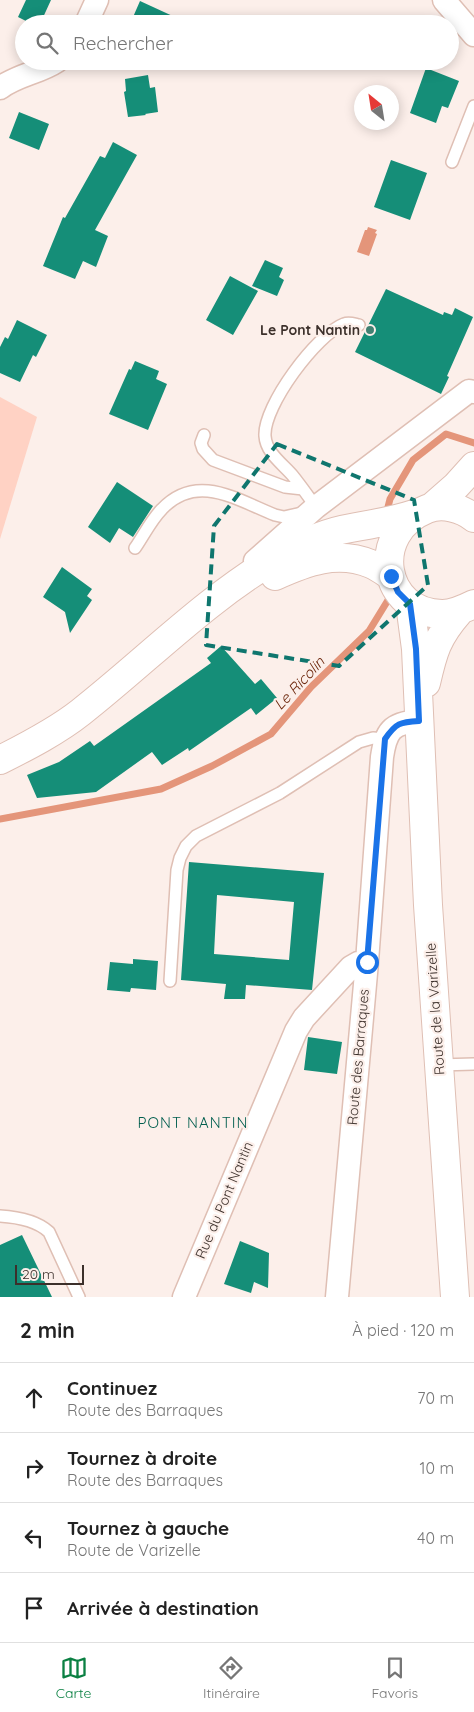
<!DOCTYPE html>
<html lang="fr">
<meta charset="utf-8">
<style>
body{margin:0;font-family:Quicksand,sans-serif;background:#f2f2f2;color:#222}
.compass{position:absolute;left:354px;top:85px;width:45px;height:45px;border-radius:50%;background:#fff;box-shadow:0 2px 12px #0003;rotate:330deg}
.scale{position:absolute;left:15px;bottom:12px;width:69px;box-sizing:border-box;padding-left:5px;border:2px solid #3c302b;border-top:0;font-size:14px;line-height:18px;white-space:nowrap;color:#3c302b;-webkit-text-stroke:4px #fcefea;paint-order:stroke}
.stop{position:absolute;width:15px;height:15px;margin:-11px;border:4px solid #1a73e8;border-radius:50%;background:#fff}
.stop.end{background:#1a73e8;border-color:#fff;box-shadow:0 1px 5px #0008}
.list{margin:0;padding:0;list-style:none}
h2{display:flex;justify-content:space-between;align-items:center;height:65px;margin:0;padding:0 20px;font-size:21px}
h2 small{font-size:16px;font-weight:400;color:#767676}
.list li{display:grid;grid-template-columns:32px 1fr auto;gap:15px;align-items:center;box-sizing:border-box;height:70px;padding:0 20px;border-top:1px solid #e0e0e0}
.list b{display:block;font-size:19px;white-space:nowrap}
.list p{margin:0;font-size:16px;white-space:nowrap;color:#767676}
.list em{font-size:16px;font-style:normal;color:#767676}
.icon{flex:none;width:28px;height:28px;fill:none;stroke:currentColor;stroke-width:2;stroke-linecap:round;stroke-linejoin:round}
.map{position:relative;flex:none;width:474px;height:1297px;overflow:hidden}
.search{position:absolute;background:#fff;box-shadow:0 2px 12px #0003;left:15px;right:15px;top:15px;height:55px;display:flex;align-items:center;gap:12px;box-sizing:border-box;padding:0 18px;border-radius:28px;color:#767676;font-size:19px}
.sheet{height:345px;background:#fff}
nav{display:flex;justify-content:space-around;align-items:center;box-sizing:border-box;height:70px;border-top:1px solid #e0e0e0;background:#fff;font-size:14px;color:#767676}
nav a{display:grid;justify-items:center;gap:2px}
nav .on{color:#0b8043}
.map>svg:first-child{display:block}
.green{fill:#ffd2c4}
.water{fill:#e4957a}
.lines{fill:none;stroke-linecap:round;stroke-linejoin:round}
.stream{stroke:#e4957a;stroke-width:7}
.building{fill:#158e78;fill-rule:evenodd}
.lane-casing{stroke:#dfbfb4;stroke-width:14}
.street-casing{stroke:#dfbfb4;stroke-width:25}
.secondary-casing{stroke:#dfbfb4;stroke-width:30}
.lane{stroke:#fff;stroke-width:11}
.street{stroke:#fff;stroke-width:22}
.secondary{stroke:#fff;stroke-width:28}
.route{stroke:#1a73e8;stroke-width:6}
.marked{fill:none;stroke:#0f766e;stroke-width:4;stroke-dasharray:10 6;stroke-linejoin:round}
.poi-dot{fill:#418273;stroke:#fcefea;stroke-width:2}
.labels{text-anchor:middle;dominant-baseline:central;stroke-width:4.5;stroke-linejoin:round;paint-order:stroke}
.poi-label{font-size:14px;font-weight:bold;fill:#3c302b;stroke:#fcefea;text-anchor:end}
.street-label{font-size:14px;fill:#3c302b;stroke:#fcefea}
.water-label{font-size:15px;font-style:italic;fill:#6c260b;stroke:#fcefea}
.neighbourhood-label{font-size:15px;letter-spacing:1px;fill:#015e4e;stroke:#fcefea}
</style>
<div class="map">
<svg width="474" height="1297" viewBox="0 0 474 1297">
<rect width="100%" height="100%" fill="#fcefea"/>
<path class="green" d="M0 397 37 417 0 539Z"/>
<path class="water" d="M368 227 377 230 375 233 377 234 369 256 357 252 365 230H367Z"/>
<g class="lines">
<path class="stream" d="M386 515 390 499 413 460 446 434 474 443
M0 819 161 789 212 766 271 734 311 687 369 631 393 592"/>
</g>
<path class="building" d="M26 0H51L40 24H32L18 17Z
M140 1 190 24H130Z
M426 68 459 81 448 108 442 106 436 123 410 113Z
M148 75 150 88 155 87 158 112 145 114 146 115 128 117 124 92 126 91 125 79Z
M19 112 49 124 39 150 9 138Z
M113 142 137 155 95 230 108 236 96 267 83 261 75 279 43 266 63 217 65 218 100 156 105 158Z
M391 160 427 173 410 220 374 207Z
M265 260 283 268 279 277 284 280 277 296 252 286Z
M230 276 258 291 233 335 206 320Z
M386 289 443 315 444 312 452 315 455 308 473 317 447 376 449 377 441 394 355 352Z
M17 320 47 335 36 357 33 355 20 382 0 373V347L5 337 8 339Z
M135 361 159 371 156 379 167 384 148 430 109 414 129 369 131 370Z
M117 482 153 506 133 537 119 528 110 543 88 527Z
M62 567 92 589 87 596 92 600 70 633 65 612 43 597Z
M221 646 255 684 261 679 277 698 256 715 251 708 189 751 188 748 162 765 152 752 96 792 37 798 27 775 59 762 90 741 94 746 211 663 207 658Z
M189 862 324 873 312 990 246 985 245 999H224L226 984 181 980ZM217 895 294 902 289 960 214 954Z
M133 959 158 961 156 990 131 988 130 992 107 990 110 962 133 964Z
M308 1037 342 1042 337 1074 304 1070Z
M22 1235 52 1297H0V1245Z
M240 1241 269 1253 268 1288 254 1282 251 1293 224 1284Z"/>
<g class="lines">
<g class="lane-casing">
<path id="lane" d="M452 162 474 106
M204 435 201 443 203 449 213 460 285 487 303 489
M316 507C308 496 301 486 293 476 283 464 266 453 265 436 263 406 317 334 344 324 349 322 354 324 359 325
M135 548C144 535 151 520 162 509 197 472 237 500 275 515L284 517 302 513
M170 981 177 870 180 858 186 846 196 836 280 793 359 742 373 738 385 739
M439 1065 474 1064
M0 1216C17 1217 36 1220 49 1232L79 1297"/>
</g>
<g class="street-casing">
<path id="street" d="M444 0 474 35
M86 24 97 0
M0 88C17 75 39 73 57 61
M255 561 316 507 469 391 474 392
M184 1297 296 1031 304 1018 351 967 358 963 367 962
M337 1297 367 962 382 757C386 731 391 723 419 721"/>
</g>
<g class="secondary-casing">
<path id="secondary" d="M432 507 456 486 474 466
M474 518C462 508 442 503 427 509 368 533 382 613 442 614 453 614 464 609 474 604
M275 576C306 562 337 550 371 564 378 567 385 572 391 576
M410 604 416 649 428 905 455 1297
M426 683C433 652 437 637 459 612
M0 760C28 746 57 731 81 712 147 660 206 599 278 557 300 544 326 532 351 528 373 524 393 521 414 514"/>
</g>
<use href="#lane" class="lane"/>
<use href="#street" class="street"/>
<use href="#secondary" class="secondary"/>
</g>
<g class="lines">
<path class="route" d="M367 962 385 739C396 723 400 722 419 721L416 649 410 604 398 592 391 576"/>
</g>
<path class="marked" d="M277 444 414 500 428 585 339 666 206 645 214 526Z"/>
<circle class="poi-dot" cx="370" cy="330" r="5"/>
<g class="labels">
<g class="poi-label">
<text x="360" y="330">Le Pont Nantin</text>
</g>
<g class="street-label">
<text transform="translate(435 1009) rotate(-94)">Route de la Varizelle</text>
<text transform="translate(358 1057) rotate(-85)">Route des Barraques</text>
<text transform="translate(224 1200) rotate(-67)">Rue du Pont Nantin</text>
</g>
<g class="water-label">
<text transform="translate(299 683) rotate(-47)">Le Ricolin</text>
</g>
<g class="neighbourhood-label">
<text x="193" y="1122">PONT NANTIN</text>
</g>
</g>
</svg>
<svg class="compass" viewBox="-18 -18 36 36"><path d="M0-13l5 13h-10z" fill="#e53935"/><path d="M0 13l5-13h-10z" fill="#767676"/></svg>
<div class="scale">20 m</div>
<div class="stop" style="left:367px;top:962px"></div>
<div class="stop end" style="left:391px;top:576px"></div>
<div class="search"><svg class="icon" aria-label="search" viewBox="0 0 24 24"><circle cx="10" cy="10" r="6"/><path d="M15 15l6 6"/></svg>Rechercher</div>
</div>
<section class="sheet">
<h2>2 min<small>À pied · 120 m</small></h2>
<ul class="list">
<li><svg class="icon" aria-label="ahead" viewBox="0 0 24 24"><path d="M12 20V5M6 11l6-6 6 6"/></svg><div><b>Continuez</b><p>Route des Barraques</p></div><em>70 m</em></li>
<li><svg class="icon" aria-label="right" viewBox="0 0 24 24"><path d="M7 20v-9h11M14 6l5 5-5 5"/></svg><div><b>Tournez à droite</b><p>Route des Barraques</p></div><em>10 m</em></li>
<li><svg class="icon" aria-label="left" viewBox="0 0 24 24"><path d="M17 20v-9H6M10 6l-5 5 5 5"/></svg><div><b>Tournez à gauche</b><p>Route de Varizelle</p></div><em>40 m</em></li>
<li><svg class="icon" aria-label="arrive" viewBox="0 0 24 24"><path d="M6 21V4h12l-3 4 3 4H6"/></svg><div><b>Arrivée à destination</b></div></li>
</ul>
</section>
<nav>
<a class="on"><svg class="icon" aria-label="map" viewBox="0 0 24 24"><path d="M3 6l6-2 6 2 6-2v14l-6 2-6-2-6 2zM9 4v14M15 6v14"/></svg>Carte</a>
<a><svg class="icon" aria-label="directions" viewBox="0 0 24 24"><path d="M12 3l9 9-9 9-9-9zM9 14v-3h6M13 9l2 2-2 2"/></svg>Itinéraire</a>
<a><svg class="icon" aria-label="saved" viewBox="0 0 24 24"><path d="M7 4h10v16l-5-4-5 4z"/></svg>Favoris</a>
</nav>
